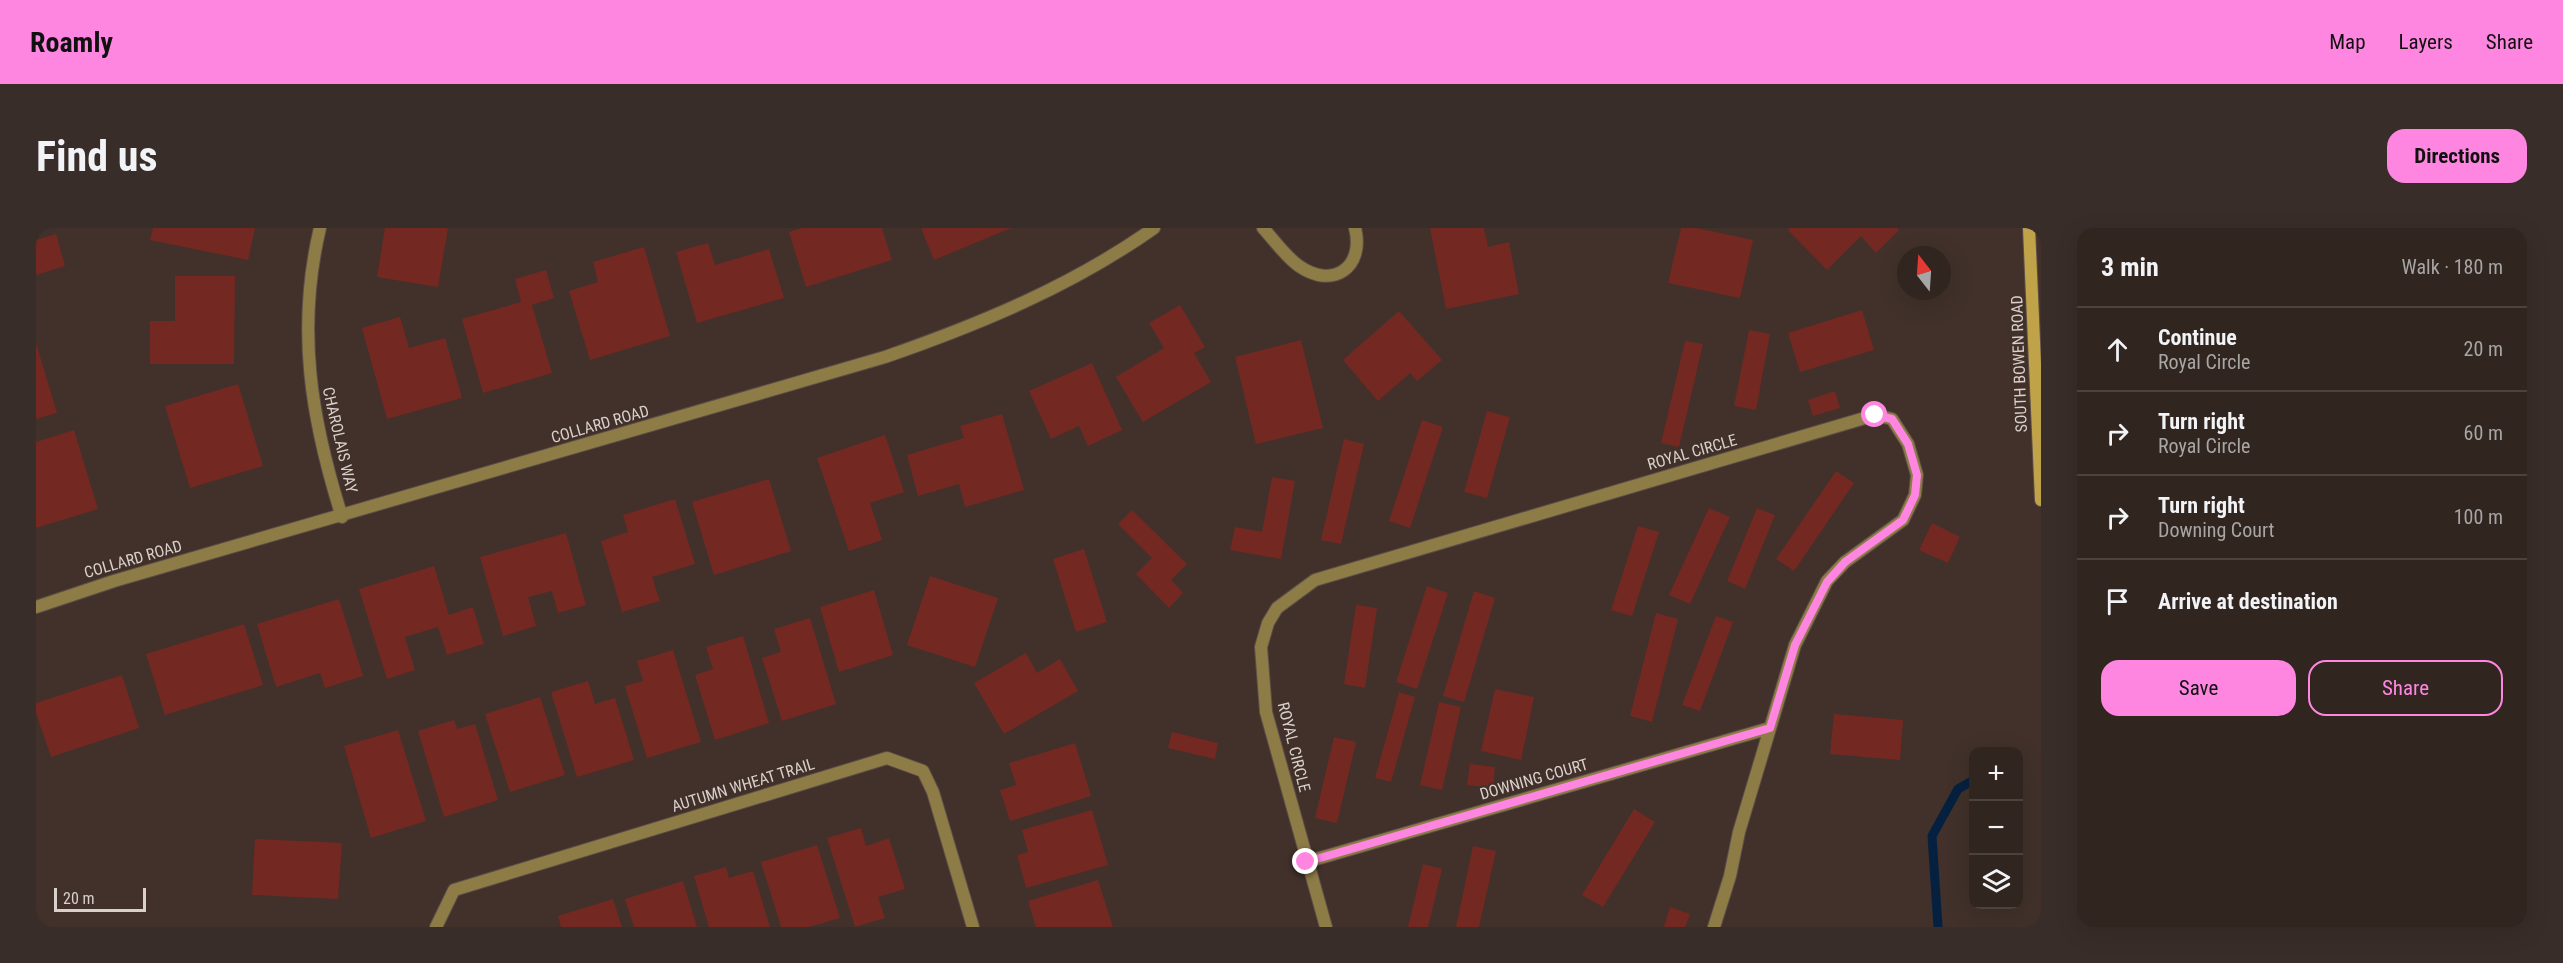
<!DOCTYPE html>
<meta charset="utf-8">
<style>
body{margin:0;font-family:"Roboto Condensed",sans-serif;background:#392d29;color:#f1f3f6}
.controls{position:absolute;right:18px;bottom:18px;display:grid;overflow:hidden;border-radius:12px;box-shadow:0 6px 24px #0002}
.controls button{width:54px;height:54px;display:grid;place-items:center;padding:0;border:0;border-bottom:2px solid #4c423e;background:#312520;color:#f1f3f6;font:30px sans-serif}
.compass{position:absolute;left:1861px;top:18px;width:54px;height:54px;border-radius:50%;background:#312520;box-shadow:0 6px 24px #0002;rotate:343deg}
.scale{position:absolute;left:18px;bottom:15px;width:92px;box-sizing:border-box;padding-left:6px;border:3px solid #dad0cb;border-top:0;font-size:16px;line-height:21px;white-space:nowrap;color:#dad0cb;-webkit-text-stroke:4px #41312a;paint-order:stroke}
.stop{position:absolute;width:18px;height:18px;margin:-14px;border:4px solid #fe86e1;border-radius:50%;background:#fff}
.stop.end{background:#fe86e1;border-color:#fff;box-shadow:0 2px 6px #0008}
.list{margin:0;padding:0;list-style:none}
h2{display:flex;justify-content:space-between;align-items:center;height:78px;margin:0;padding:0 24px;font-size:26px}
h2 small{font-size:20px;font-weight:400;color:#a8a5a5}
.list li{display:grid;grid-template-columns:39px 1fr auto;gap:18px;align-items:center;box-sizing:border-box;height:84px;padding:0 24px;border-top:2px solid #4c423e}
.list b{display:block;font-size:22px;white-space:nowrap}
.list p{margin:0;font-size:20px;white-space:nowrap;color:#a8a5a5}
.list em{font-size:20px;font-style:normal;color:#a8a5a5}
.actions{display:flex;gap:12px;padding:18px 24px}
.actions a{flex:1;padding:14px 0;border:2px solid #fe86e1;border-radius:18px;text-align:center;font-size:21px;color:#fe86e1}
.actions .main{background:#fe86e1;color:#111}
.icon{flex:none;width:33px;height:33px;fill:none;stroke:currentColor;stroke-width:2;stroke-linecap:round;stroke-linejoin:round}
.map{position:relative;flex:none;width:2005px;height:699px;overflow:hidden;border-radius:18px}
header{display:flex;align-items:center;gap:36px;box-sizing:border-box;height:84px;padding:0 30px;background:#fe86e1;color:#111}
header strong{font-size:28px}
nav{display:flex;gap:33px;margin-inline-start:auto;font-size:21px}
.intro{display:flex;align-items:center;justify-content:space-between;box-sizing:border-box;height:144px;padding:0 36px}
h1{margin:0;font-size:42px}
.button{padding:15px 27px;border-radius:18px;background:#fe86e1;color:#111;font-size:21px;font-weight:700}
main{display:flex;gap:36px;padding:0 36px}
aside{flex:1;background:#312520;border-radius:18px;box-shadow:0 6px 24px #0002}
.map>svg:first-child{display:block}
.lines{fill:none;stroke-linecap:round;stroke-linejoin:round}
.stream{stroke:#06213f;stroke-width:9}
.building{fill:#742822}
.service-casing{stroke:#5d4e47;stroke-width:14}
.minor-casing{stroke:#5d4e47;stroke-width:14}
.tertiary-casing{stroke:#5d4e47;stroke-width:14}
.secondary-casing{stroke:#5d4e47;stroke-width:14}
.service{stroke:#8e7c47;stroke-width:12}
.minor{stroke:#8e7c47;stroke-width:12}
.tertiary{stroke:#8e7c47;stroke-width:12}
.secondary{stroke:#c0a349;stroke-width:12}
.route{stroke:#fe86e1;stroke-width:8}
.labels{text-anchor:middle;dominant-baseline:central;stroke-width:4.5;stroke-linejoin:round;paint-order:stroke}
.street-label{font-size:16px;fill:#dad0cb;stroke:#41312a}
</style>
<header>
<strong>Roamly</strong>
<nav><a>Map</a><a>Layers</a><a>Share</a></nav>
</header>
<div class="intro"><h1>Find us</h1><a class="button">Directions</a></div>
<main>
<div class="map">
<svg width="2005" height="699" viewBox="0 0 2005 699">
<rect width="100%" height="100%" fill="#41312a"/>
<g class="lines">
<path class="stream" d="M1902 699 1896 608 1922 561 1938 552"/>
</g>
<path class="building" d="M117 0H219L212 32 114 12Z
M349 0H412L402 59 341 49Z
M766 0H846L856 32 770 59 753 4Z
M885 0H975L898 32Z
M1394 0H1448L1452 19 1473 14 1483 66 1410 81Z
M1645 0H1661L1717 12 1704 70 1632 55Z
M1754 0H1861L1863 2 1840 25 1825 8 1791 42 1752 2Z
M20 6 29 38 0 47V12Z
M672 15 679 37 733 21 748 70 661 95 640 24Z
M608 19 634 108 554 132 533 63 562 54 557 34Z
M510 42 518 70 496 77 516 145 447 165 426 91 485 74 479 51Z
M139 48H199L198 136H114V93H139Z
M1144 77 1169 119 1158 125 1175 154 1107 194 1080 149 1128 120 1113 95Z
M1826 82 1838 122 1764 144 1752 105Z
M1363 83 1406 132 1381 153 1374 145 1342 173 1307 132Z
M364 89 373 120 409 110 426 170 351 191 326 100Z
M1713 102 1734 106 1720 182 1698 178Z
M1265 112 1287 200 1220 216 1199 129Z
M1649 113 1667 116 1643 219 1625 215Z
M0 115 21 185 0 191Z
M1056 135 1086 202 1052 218 1043 198 1015 211 993 163Z
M202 156 227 238 154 260 129 178Z
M1799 163 1804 180 1777 188 1772 172Z
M1451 183 1474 189 1451 270 1428 264Z
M966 186 988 262 929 279 923 256 882 268 871 227 928 210 924 198Z
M1386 192 1407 199 1374 300 1353 293Z
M38 202 62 281 0 300V214Z
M849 207 868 264 834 275 846 312 813 323 781 230Z
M1308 211 1328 216 1305 316 1285 312Z
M1800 243 1818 255 1758 343 1740 331Z
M1236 249 1259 253 1245 331 1194 322 1199 299 1226 304Z
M733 251 755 323 678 347 656 274Z
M639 271 659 336 616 349 624 373 586 384 565 313 592 304 587 287Z
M1673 280 1694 289 1654 376 1633 367Z
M1721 280 1739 287 1709 361 1691 353Z
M1096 282 1151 336 1135 352 1147 365 1133 380 1100 346 1116 330 1082 296Z
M1896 295 1924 309 1912 335 1883 322Z
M1602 298 1623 304 1596 388 1575 382Z
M530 305 550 377 522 385 516 363 492 369 500 398 467 408 444 329Z
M1048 321 1071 394 1040 404 1017 331Z
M398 338 413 387 437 379 448 416 411 427 402 399 369 409 379 442 351 451 323 361Z
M894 348 962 370 939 439 871 417Z
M1391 358 1412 365 1381 461 1360 454Z
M838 362 857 427 803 444 784 379Z
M1438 363 1459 370 1428 474 1407 468Z
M303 371 327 448 289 460 284 445 240 459 221 396Z
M1320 377 1341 380 1329 460 1308 456Z
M1620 385 1642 391 1616 494 1594 488Z
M1680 388 1697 394 1664 483 1646 477Z
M774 390 800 476 746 493 726 430 745 424 738 401Z
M208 396 227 457 129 487 110 426Z
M707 408 733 495 679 512 659 447 677 441 670 419Z
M637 422 665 514 611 530 589 458 607 453 601 433Z
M990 425 1001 445 1024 431 1042 463 968 506 938 455Z
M86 447 103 500 15 529 0 485V475Z
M552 453 559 476 579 470 598 532 541 549 515 464Z
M1459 461 1498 469 1485 532 1445 523Z
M1363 464 1379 469 1355 554 1339 550Z
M504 469 529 547 474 564 449 486Z
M1403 474 1425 479 1406 562 1384 557Z
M1798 486 1867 492 1864 532 1794 526Z
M418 492 421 501 439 496 462 572 408 589 382 503Z
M362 502 390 593 335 610 308 518Z
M1136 504 1182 515 1179 531 1132 520Z
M1298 509 1320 514 1301 595 1279 590Z
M1039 515 1055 568 974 593 964 562 980 557 973 535Z
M1434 536 1459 539 1457 560 1431 557Z
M1598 581 1619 594 1567 679 1546 667Z
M1056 582 1072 637 990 660 981 627 992 624 986 602Z
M825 600 830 618 853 610 869 661 842 669 849 690 819 699 791 610Z
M219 611 306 615 302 671 216 667Z
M781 617 804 690 773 699H745L725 634Z
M1437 618 1460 623 1443 699H1420Z
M1387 636 1406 641 1392 699H1372Z
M690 639 693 650 717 643 734 699H673L658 648Z
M1062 652 1077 699H1000L992 673Z
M647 653 661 699H598L589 671Z
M577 671 586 699H525L522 688Z
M1634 679 1654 686 1649 699H1628Z"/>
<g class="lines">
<g class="service-casing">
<path id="service" d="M1270 634 1734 500
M1290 699 1230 484 1225 419 1232 395 1241 380 1279 352 1839 187 1856 191 1872 216 1881 247 1879 267 1867 292 1809 334 1791 353 1759 417 1703 604 1694 648 1678 699"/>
</g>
<g class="minor-casing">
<path id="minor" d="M284 0C260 101 275 191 306 289
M1227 0C1238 12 1250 29 1263 38 1297 62 1329 39 1319 0
M400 699 418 662 851 530 887 543 897 564 937 699"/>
</g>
<g class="tertiary-casing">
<path id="tertiary" d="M0 379 78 353 849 129C944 96 1036 58 1118 0"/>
</g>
<g class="secondary-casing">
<path id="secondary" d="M1993 0 2005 272"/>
</g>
<use href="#service" class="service"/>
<use href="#minor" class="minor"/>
<use href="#tertiary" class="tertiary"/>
<use href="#secondary" class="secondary"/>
</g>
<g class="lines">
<path class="route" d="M1270 634 1734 500 1759 417 1791 354 1809 334 1867 292 1879 267 1881 247 1872 216 1856 191 1839 187"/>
</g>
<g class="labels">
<g class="street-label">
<text transform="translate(1983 136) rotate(-92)">SOUTH BOWEN ROAD</text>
<text transform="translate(564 196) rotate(-16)">COLLARD ROAD</text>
<text transform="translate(304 212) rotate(77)">CHAROLAIS WAY</text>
<text transform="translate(1656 224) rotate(-16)">ROYAL CIRCLE</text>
<text transform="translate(97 331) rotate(-16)">COLLARD ROAD</text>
<text transform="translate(1258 519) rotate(76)">ROYAL CIRCLE</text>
<text transform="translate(1498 551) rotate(-16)">DOWNING COURT</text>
<text transform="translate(707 557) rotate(-17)">AUTUMN WHEAT TRAIL</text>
</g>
</g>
</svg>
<div class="controls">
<button>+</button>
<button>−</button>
<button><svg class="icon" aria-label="layers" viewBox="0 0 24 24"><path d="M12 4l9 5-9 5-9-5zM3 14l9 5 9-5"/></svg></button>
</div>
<svg class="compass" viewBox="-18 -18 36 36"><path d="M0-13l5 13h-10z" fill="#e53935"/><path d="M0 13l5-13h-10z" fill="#a8a5a5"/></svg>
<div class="scale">20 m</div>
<div class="stop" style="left:1839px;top:187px"></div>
<div class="stop end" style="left:1270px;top:634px"></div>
</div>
<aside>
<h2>3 min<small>Walk · 180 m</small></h2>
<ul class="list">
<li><svg class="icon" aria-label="ahead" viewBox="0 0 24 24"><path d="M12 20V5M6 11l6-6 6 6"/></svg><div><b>Continue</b><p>Royal Circle</p></div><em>20 m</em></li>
<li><svg class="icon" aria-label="right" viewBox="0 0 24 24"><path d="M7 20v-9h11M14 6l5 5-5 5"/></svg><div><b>Turn right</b><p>Royal Circle</p></div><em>60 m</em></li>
<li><svg class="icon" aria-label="right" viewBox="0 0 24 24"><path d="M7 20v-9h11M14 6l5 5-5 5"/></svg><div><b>Turn right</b><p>Downing Court</p></div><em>100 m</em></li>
<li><svg class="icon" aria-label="arrive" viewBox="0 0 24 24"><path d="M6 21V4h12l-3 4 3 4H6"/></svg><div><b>Arrive at destination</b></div></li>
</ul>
<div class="actions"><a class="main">Save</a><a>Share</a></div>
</aside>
</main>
